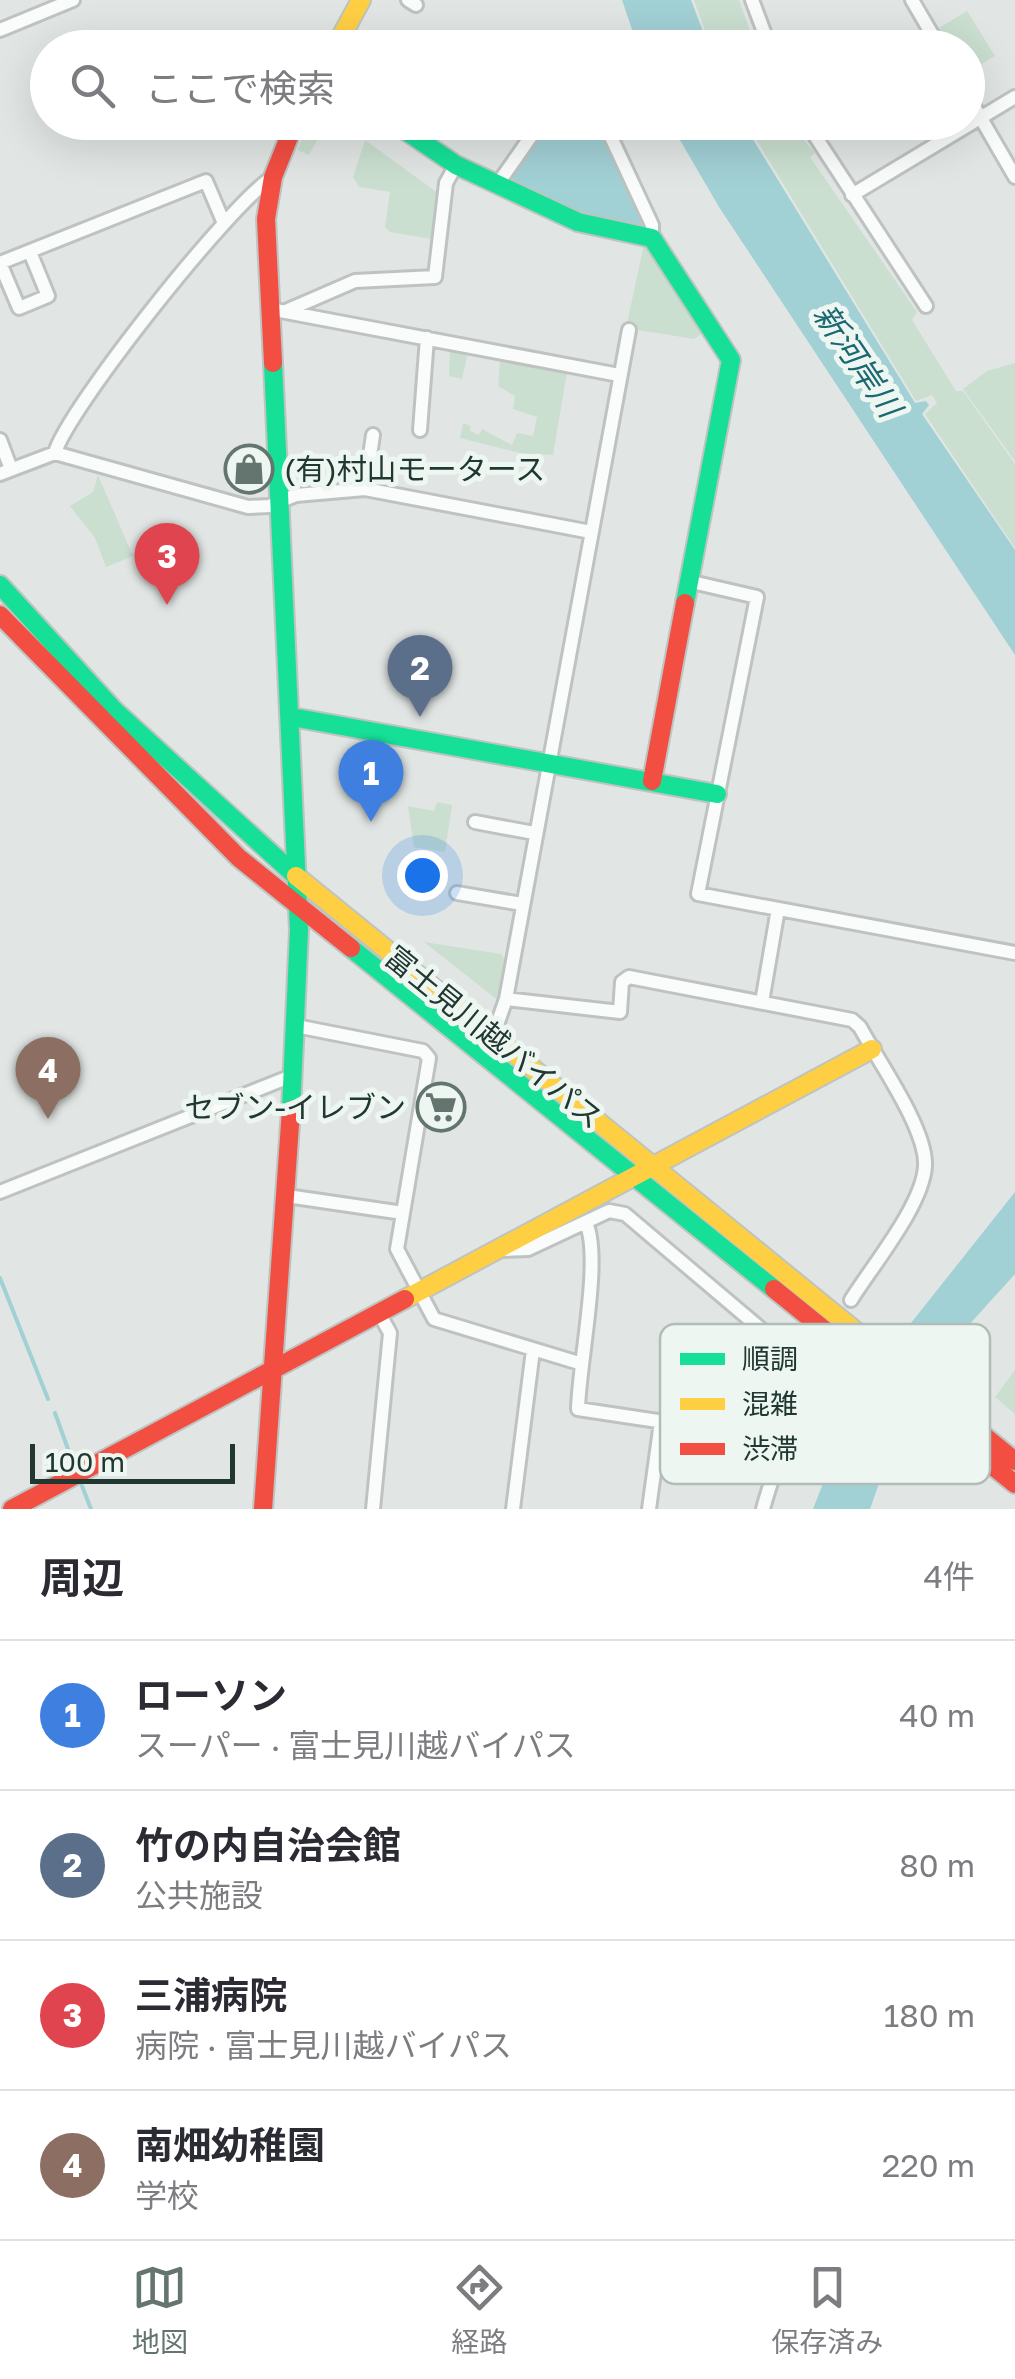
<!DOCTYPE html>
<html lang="ja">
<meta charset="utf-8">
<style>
body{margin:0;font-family:"Golos Text","Noto Sans JP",sans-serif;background:#f7f7f7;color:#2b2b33}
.scale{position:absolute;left:30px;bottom:25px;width:205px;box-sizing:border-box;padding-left:10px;border:5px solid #203831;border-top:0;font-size:28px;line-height:35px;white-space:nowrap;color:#203831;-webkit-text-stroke:8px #eef6f2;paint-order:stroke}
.you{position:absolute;left:422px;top:875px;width:35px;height:35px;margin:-25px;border:8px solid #fff;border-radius:50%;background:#1a73e8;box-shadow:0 0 0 15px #1a73e833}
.badge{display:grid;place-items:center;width:65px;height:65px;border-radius:50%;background:#647570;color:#fff;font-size:32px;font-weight:700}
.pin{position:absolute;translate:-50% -82px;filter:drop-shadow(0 2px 5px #0008)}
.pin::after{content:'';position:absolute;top:52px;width:35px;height:30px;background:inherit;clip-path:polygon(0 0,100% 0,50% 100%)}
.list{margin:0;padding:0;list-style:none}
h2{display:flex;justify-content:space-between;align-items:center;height:130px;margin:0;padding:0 40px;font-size:42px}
h2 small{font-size:32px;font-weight:400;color:#7c7c81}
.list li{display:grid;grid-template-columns:65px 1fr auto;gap:30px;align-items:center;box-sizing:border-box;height:150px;padding:0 40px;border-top:2px solid #e1e1e2}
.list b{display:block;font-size:38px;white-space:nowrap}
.list p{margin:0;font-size:32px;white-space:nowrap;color:#7c7c81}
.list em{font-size:32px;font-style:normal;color:#7c7c81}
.icon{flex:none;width:55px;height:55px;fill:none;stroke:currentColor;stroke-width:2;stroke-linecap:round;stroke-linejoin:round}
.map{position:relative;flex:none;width:1015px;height:1509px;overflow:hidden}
.search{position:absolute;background:#fff;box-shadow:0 10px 40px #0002;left:30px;right:30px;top:30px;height:110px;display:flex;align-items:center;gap:25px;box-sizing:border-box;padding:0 35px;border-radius:55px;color:#7c7c81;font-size:38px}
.sheet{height:730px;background:#fff}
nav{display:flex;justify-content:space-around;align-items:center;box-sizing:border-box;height:140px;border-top:2px solid #e1e1e2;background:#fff;font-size:28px;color:#7c7c81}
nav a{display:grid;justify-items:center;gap:5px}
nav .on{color:#647570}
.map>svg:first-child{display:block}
.green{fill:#cadfd0}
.water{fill:#a1d0d5}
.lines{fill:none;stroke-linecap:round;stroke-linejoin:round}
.stream{stroke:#a1d0d5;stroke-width:4}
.street-casing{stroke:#bec3c1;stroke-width:18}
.fast-casing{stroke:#bdc4c1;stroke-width:22}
.slow-casing{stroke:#bdc4c1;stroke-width:22}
.jam-casing{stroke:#bdc4c1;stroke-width:22}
.street{stroke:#fafbfb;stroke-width:12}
.fast{stroke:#16e098;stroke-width:18}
.slow{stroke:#ffcf43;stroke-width:18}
.jam{stroke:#f24e42;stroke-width:18}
.labels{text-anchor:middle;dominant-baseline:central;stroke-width:10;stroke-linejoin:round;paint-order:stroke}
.poi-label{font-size:30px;fill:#203831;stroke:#eef6f2;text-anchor:start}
.street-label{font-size:30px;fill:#203831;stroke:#eef6f2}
.water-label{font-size:32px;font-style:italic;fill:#1c6872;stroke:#eef6f2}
.key{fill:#eef6f2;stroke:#b0bdb8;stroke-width:2.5}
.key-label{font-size:28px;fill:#203831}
</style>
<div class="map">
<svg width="1015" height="1509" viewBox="0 0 1015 1509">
<rect width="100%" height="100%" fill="#e1e6e4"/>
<path class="green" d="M694 0H739L756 47H711Z
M967 11 995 56 968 72V48L937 47 929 34Z
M310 123H327L309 155 297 150Z
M746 123H789L815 153 810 157 917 312 912 320 956 391H963L1015 464V548L925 414 937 403 932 395 916 401Z
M365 140 438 193 431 239 390 232 385 227 390 192 359 187 353 177Z
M644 244 662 248 712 327 694 339 626 328Z
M450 349 468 353 462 379 449 376Z
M500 359 567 372 553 455 520 453 460 438 463 423 471 426 470 431 479 435 482 429 512 445 517 433 533 436 537 417 513 409 515 396 498 386Z
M1015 363V461L963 389 987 371Z
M98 475 133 556 106 567 95 538 70 506 93 492Z
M437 802 452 805 445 852 414 847 408 806 434 811Z
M424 942 501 954 506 961 500 1002Z
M1015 1370V1414L995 1397Z"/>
<path class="water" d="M622 0H691L709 47H638Z
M547 123H598L643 227 581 212 513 181 511 174Z
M670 123H743L915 403 926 401 929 405 922 414 1015 550V655L719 207Z
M1015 1192V1274L929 1369 899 1427 870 1509H813L861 1386Z"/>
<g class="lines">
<path class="stream" d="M0 1278 48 1399
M55 1413 73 1463
M82 1486 91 1509"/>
<g class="street-casing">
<path id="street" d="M408 0 416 5
M752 0 770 48
M912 0 940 48
M0 30 73 0
M968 96 1015 177
M604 122 652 225V238
M806 122 926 306
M497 185 541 122
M852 195 1015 97
M30 252 48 296 19 308 0 263 206 181 223 221
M270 309 619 375
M288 310 355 281 435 277 446 183 456 165
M420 430 427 338
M0 440 11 469
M55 453C66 411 233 200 273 177
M0 474 55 453 248 507 269 506 296 495 365 489 591 532
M365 489 373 435
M692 582 757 597 698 894 1015 953
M475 822 534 833
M457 893 522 904
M506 999 620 1012 622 982 629 977 852 1020 860 1027C878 1061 927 1129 925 1166 923 1205 872 1266 851 1300
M762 1002 778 909
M296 1026 423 1051 429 1058 397 1249 434 1319 579 1363
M493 1036 506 999 629 330
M0 1192 294 1075
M287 1196 403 1213
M586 1223C602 1258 579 1363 578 1409L671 1423 775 1462
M501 1250 528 1249 609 1211 625 1214 781 1346C809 1398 777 1456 763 1509
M793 1371 817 1355
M373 1509 390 1333 379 1313
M513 1509 533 1350
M649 1509 661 1422"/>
</g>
<g class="fast-casing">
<path id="fast" d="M393 122 456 165 578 222 652 238 731 360 685 603
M273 363 299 930 291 1110
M0 585 115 711 296 876
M292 717 717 794
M351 948 774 1289"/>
</g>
<g class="slow-casing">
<path id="slow" d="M335 48 361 0
M296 876 864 1338
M405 1299 872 1049"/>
</g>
<g class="jam-casing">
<path id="jam" d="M273 363 266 219 273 177 295 122
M0 615 239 858 351 948
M652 781 685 603
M774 1289 1015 1484
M864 1338 1015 1461
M12 1509 405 1299
M263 1509 291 1110"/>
</g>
<use href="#street" class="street"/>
<use href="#fast" class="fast"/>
<use href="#slow" class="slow"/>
<use href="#jam" class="jam"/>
</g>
<defs>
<g id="shop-ring" transform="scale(2.5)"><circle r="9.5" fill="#eef6f2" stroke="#647570" stroke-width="1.5"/><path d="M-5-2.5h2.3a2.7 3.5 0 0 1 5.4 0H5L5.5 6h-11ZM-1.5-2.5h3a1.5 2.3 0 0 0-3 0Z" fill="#647570"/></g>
<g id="supermarket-ring" transform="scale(2.5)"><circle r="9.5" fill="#eef6f2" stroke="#647570" stroke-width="1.5"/><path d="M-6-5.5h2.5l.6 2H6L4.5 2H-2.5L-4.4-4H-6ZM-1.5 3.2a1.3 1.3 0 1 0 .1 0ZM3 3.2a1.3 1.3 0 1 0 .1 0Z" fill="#647570"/></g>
</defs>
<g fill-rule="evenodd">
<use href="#shop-ring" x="249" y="469"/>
<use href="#supermarket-ring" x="441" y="1107"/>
</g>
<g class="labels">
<g class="poi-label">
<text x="284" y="469">(有)村山モータース</text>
<text x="406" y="1107" text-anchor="end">セブン-イレブン</text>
</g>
<g class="street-label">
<text transform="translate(494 1037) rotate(39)">富士見川越バイパス</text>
</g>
<g class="water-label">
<text transform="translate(858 360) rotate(56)">新河岸川</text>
</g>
</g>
<rect x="660" y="1324" width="330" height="160" rx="15" class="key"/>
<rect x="680" y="1353" width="45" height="12" fill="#16e098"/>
<rect x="680" y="1398" width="45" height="12" fill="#ffcf43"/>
<rect x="680" y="1443" width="45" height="12" fill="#f24e42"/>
<g class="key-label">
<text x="742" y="1369">順調</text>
<text x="742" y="1414">混雑</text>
<text x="742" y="1459">渋滞</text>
</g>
</svg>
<div class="scale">100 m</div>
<div class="you"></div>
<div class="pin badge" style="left:371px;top:822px;background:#3f7fe0">1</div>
<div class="pin badge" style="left:420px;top:717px;background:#5c6f8a">2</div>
<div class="pin badge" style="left:167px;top:605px;background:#e0444e">3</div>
<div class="pin badge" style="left:48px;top:1119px;background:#8d6e63">4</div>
<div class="search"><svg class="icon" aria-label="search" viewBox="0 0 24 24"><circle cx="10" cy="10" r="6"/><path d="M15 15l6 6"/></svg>ここで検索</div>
</div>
<section class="sheet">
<h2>周辺<small>4件</small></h2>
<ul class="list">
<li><span class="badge" style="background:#3f7fe0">1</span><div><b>ローソン</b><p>スーパー · 富士見川越バイパス</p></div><em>40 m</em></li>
<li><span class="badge" style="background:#5c6f8a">2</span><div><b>竹の内自治会館</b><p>公共施設</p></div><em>80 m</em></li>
<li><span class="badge" style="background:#e0444e">3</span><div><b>三浦病院</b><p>病院 · 富士見川越バイパス</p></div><em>180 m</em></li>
<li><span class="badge" style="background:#8d6e63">4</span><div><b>南畑幼稚園</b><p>学校</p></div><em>220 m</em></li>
</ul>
</section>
<nav>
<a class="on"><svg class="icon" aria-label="map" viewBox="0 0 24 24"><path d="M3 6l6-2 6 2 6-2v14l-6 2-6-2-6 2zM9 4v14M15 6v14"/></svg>地図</a>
<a><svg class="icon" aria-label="directions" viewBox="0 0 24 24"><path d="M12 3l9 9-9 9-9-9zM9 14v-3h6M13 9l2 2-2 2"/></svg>経路</a>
<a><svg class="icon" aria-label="saved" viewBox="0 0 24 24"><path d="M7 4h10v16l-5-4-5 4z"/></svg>保存済み</a>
</nav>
